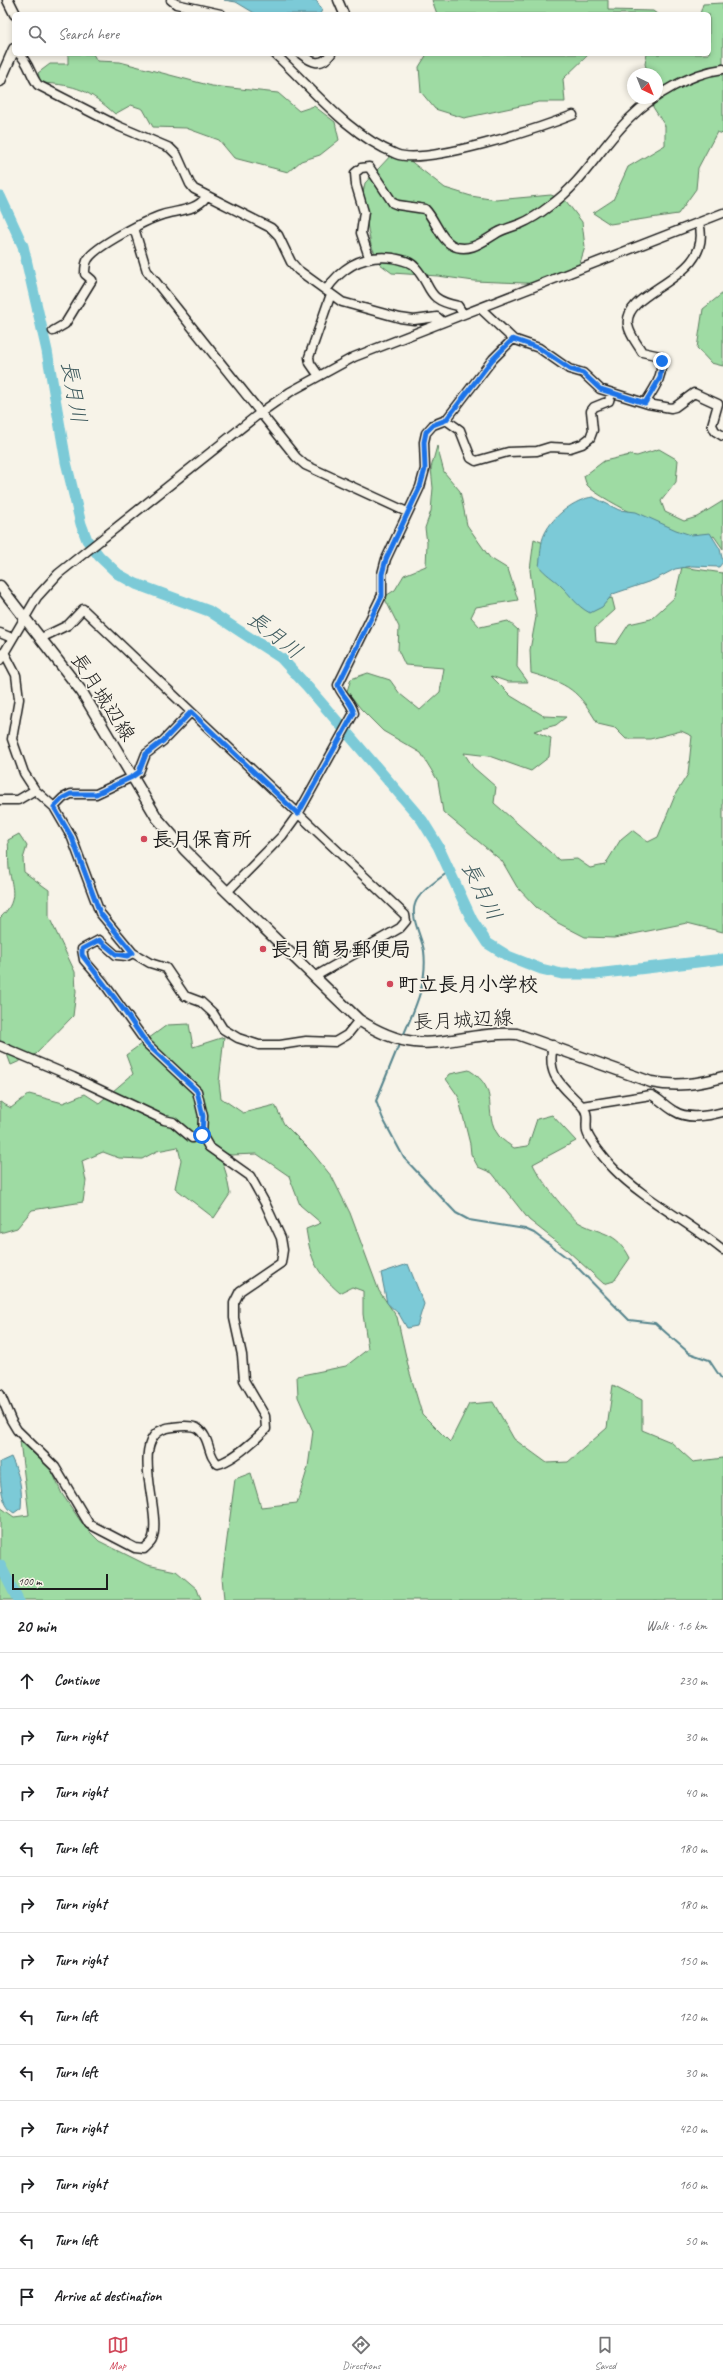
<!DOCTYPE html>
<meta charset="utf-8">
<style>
body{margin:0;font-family:Caveat,"Klee One",sans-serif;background:#f6f6f6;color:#202124}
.compass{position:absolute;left:627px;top:68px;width:36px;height:36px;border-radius:50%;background:#fff;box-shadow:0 2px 6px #0003;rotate:137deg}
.scale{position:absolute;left:12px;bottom:10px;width:96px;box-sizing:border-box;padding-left:4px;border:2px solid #1c1c1c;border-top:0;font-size:11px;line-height:14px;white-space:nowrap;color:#1c1c1c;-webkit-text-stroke:3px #f7f3e8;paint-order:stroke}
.stop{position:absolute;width:12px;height:12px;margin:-9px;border:3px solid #1a73e8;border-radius:50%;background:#fff}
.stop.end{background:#1a73e8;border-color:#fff;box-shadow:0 1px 4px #0008}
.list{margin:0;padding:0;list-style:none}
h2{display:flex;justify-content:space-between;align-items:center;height:52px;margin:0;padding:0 16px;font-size:17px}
h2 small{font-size:13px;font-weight:400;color:#757577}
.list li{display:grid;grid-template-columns:26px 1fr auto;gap:12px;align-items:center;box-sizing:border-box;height:56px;padding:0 16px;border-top:1px solid #e0e0e0}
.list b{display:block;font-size:15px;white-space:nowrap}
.list em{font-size:13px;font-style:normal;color:#757577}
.icon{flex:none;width:22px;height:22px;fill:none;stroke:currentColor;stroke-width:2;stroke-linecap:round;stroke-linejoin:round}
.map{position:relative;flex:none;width:723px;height:1600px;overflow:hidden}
.search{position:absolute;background:#fff;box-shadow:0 2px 6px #0003;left:12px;right:12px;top:12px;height:44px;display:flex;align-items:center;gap:10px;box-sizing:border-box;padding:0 14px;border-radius:6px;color:#757577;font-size:15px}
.sheet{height:724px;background:#fff}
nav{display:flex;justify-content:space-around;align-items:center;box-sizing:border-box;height:56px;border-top:1px solid #e0e0e0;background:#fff;font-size:11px;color:#757577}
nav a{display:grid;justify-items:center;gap:2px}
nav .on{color:#d1495b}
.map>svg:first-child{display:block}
.green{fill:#9edba3;stroke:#5d7c60}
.water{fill:#7bcad7;stroke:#55848c}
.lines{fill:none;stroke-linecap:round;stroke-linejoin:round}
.stream{stroke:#55848c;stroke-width:2}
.river{stroke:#7bcad7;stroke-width:11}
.minor-casing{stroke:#1c1c1c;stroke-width:11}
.major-casing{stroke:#1c1c1c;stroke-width:13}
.minor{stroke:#f7f3e8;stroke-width:8}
.major{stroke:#f7f3e8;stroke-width:10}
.route{stroke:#1a73e8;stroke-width:5}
.poi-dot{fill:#d1495b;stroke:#f7f3e8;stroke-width:1.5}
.labels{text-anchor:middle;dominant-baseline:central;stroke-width:3.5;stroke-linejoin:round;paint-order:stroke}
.street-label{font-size:20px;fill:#1c1c1c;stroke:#f7f3e8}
.poi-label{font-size:20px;font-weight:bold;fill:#1c1c1c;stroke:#f7f3e8;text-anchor:start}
.water-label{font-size:21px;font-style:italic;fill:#3d595d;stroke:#f7f3e8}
</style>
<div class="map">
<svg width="723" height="1600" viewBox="0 0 723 1600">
<rect width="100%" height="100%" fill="#f7f3e8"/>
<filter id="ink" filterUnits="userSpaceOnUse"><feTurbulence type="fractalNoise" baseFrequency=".025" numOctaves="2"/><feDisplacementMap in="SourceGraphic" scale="8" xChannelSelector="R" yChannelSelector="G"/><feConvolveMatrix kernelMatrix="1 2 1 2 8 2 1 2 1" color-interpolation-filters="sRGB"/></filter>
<g filter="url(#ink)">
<path class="green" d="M432 0H608V10L653 11 657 14H437Z
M723 3V134L717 132 698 168 696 189 678 214 610 224 593 213 613 200 628 167 665 145V126L653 107V98H657V74H648L645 64 647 54H709V14H700L703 4Z
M68 54H93L97 61 120 62 212 86 278 93 299 111 314 106 335 122 339 140 320 155 301 161 288 172 234 158 219 140 186 128 153 127 143 109 131 105 115 114C88 90 78 85 41 83L38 73 50 64H68Z
M427 54H589L563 79 565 102H539L464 118 435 109 421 92 419 67Z
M393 153 404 156 445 188 471 196 496 200 551 195 566 201 582 222 585 247 579 266 549 284 474 281 438 276 392 273 380 264 371 245 362 197 365 183Z
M723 293V366L711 363 697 348 703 309Z
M437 446 444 472 460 491 467 525 490 558 508 569 518 600 476 607 471 617 480 627 508 621 518 630 517 667 528 682H508L491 676 511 696 544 716 566 717 556 725 534 731 551 738 549 757 531 771 489 756 464 753 473 767 496 787 494 803 559 860 577 859 590 868 605 865 621 839 632 830 648 842 658 837 676 793 688 774 692 736 681 731 650 739H626L615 728 598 724C578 690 569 684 531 673L530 650 536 617 530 570 534 539 553 547 590 603 612 598 615 610 595 628 596 642 616 644 629 624 651 619 675 597 682 567 723 573V932L687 923 614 938 585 937 558 923 536 907 517 887 502 861 443 812 438 781 421 753 383 731 361 709 347 691 351 679 368 673 390 680 400 694 420 710 440 692 444 668 405 665 398 650 399 627 384 597 395 590 404 575 426 566 427 543 425 528 431 511 433 488 431 468Z
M659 449 678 460 676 482 661 501 665 512 684 521 697 517 723 501V549L714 536C710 538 706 540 702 541 688 543 600 499 589 487 586 485 585 480 584 476L604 461 630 455 637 456Z
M19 834 27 846 23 859 24 872 49 890V917L75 972 76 992 73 1016 36 1054 11 1065 3 1043 0 1041V918C18 901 13 891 9 869 8 859 9 849 8 840Z
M189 1024 193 1047 224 1037 219 1082 221 1098 243 1113 275 1105 284 1124 311 1151 332 1177 350 1213 379 1291 397 1317 409 1370 422 1414 450 1442 469 1404 493 1402 514 1439 547 1463 568 1462 607 1428 613 1385 642 1400V1430L671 1442 693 1462 723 1458V1600H224L222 1577 235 1479 251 1473 261 1507 297 1503 308 1467 313 1431 298 1397 297 1376 346 1366 368 1349 363 1314V1291L352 1287 340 1293C316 1272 311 1261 306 1229L321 1223 300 1205 289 1176 257 1154 231 1155 219 1152 226 1173 230 1194 214 1218 175 1188 181 1160 178 1147 157 1151 142 1159 119 1158 103 1152 82 1161 86 1181 83 1202 32 1210 17 1228 0 1233V1102L11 1108 29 1094 63 1103 85 1094 99 1103 133 1074 126 1055 167 1025Z
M469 1070C502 1090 481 1112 499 1136 503 1141 510 1145 514 1148L528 1146 537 1119 552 1115 576 1141 533 1164C538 1177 567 1214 578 1222 600 1235 616 1230 630 1258L614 1281 604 1284 567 1250 529 1220 492 1173 478 1167 471 1154 470 1144 458 1096 446 1079 450 1074Z
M20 1441 51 1469 62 1494 84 1526 99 1541 147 1565 176 1571 197 1589 201 1600H0V1507L14 1517 29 1515Z"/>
<path class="water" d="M224 0H316L322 10 320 14H256L236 2Z
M593 497 619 510 636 512 676 530 691 535 710 533 720 549 723 562 719 567 692 566 675 569 654 580 613 594 602 607 590 613C576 606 571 595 560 585 553 578 546 575 539 566 541 556 540 542 545 533 553 516 575 499 593 497Z
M408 1264 424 1304 417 1326 407 1328 399 1314 387 1303 381 1273Z
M11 1457C19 1474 23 1489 21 1508L14 1513C0 1505 0 1480 0 1462Z"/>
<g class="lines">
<path class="stream" d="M403 1036C415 1008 428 982 424 951 422 937 410 918 415 904 418 893 441 877 450 871
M400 1042 376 1101 383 1119 404 1158 456 1213 469 1220 525 1229 534 1233 570 1260 629 1320 655 1323 689 1353 709 1360 723 1381"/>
<path class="river" d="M0 196 23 246 47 351 66 462 81 524 87 540 99 556 118 574 136 584 209 611 281 658 306 685 422 820 438 846 472 920 487 943 508 956 541 969 562 974H596L723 959
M0 1565 18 1600"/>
<g class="minor-casing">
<path id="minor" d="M171 0 176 4 221 14
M338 0 344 14
M19 54C29 62 30 75 38 85L118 126 170 148 177 155 190 184 194 189 271 228 278 235 291 262 298 270 342 302 400 318 414 320 437 317 443 322
M275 54C313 89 347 134 396 154 426 166 540 128 573 115
M301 54C312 63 321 67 331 54
M134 228 147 271 296 457 305 465 407 512
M369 257 361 233 364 212 356 185 355 173 361 168 369 167 393 203 398 205 425 209C435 219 440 239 452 245 468 254 484 241 497 233 504 229 512 227 520 224 530 220 542 212 551 205 583 182 602 145 630 118 653 95 691 73 723 69
M326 290C342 267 364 254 393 258 401 260 410 261 415 267 434 288 424 299 458 306L463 314
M480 308 513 339 539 348 569 369 583 373 600 389 648 404 671 408 675 407 694 393 718 404 712 425 715 431 723 436
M53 331 65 324 92 280 85 274C85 269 85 263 88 259 96 246 146 220 162 215 178 210 196 211 206 197
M319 376 310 363 309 357 331 294
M645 403C655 388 665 374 660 356L642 352C637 343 630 336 628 325 622 289 715 280 699 223
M446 420 460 430 471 458 476 461 508 452 537 451 550 447 570 448 582 444 590 438 593 430 591 411 594 407 609 401 611 393
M0 633 12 638
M41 638 68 625 83 609 405 915 406 921 400 928 314 977
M4 652 16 675 19 699 12 739 24 773 35 790 54 807 72 838 100 913 133 953 150 963 166 968 185 996 201 1002 213 1013 223 1029 238 1038 259 1045H280L306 1041 335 1042 347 1035 359 1020
M0 660 37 597 58 574 260 413 290 392 354 357 723 213
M0 800H18L35 790
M54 807 63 798 71 794H96L132 777 139 772 146 754 163 741 191 712
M227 892 282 836 298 814 354 713C351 701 341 695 338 685L382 595V574L386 559 420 487 425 469 424 442 426 433 433 425 446 420 493 359 513 339
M553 1045C546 1077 562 1085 582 1106 590 1114 585 1123 587 1132 589 1140 607 1162 614 1169 643 1199 689 1222 723 1250
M0 1046 73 1077 164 1120 173 1122 192 1138 202 1135
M582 1106 651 1095C660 1099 665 1106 674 1111 688 1120 708 1116 723 1112
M0 1394 11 1420 17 1430 55 1467 89 1524 135 1548 144 1549C147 1546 151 1543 152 1540 164 1512 123 1431 173 1427 180 1426 191 1425 197 1428 211 1437 207 1456 218 1464 233 1460 255 1440 266 1429L265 1416 244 1380 242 1355 234 1318V1303L240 1291 281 1263 283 1250 281 1238 265 1203 250 1176 209 1147 202 1135 203 1116 197 1091 147 1044 103 982 84 960 82 949 99 940 116 955 127 956 133 953"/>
</g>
<g class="major-casing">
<path id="major" d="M8 0 15 14
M0 81 14 49
M0 586 82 692 157 818 185 850 227 892 359 1020C425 1063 451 1031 517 1034L651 1082C677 1087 698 1084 723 1077"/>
</g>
<use href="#minor" class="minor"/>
<use href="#major" class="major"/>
</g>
</g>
<g class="lines" filter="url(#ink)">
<path class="route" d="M202 1135 203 1116 197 1091 147 1044 123 1009 82 955V949L99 940 116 954 127 956 133 953 100 913 72 838 54 807 63 798 71 794H96L132 777 139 772 146 754 163 741 191 712 298 814 354 713C351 701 341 695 338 685L382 596V574L386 559 420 487 425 469 424 442 426 432 433 425 446 420 492 360 513 339 539 348 570 369 583 373 600 389 645 403 660 378 662 361"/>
</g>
<g class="poi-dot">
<circle cx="144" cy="839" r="4"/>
<circle cx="263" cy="949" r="4"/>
<circle cx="390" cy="984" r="4"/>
</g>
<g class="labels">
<g class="street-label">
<text transform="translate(103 697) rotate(57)">長月城辺線</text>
<text transform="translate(463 1020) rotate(-3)">長月城辺線</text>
</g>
<g class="poi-label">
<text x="152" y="839">長月保育所</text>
<text x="271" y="949">長月簡易郵便局</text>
<text x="398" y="984">町立長月小学校</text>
</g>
<g class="water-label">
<text transform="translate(74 392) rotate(80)">長月川</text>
<text transform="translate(275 635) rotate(38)">長月川</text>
<text transform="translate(482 891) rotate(63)">長月川</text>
</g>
</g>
</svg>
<svg class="compass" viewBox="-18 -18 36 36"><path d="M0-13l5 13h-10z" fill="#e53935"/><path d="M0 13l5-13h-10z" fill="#757577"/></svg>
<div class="scale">100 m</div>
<div class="stop" style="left:202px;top:1135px"></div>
<div class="stop end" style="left:662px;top:361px"></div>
<div class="search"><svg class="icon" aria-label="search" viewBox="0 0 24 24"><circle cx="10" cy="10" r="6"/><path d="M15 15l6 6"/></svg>Search here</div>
</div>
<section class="sheet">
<h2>20 min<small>Walk · 1.6 km</small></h2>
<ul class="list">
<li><svg class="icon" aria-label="ahead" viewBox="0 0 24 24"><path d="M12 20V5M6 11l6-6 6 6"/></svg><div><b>Continue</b></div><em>230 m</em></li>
<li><svg class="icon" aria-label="right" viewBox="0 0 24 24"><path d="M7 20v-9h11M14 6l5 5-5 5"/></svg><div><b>Turn right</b></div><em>30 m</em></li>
<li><svg class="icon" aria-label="right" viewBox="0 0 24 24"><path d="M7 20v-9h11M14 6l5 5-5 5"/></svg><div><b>Turn right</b></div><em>40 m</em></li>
<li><svg class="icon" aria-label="left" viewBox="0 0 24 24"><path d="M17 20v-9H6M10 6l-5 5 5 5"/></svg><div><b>Turn left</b></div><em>180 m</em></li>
<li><svg class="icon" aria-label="right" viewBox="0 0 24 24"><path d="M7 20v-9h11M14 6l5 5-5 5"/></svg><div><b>Turn right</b></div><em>180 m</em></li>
<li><svg class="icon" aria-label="right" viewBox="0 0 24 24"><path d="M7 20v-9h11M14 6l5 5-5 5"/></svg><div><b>Turn right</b></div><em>150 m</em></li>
<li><svg class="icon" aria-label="left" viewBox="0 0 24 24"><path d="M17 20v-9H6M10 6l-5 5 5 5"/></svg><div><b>Turn left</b></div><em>120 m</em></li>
<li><svg class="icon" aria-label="left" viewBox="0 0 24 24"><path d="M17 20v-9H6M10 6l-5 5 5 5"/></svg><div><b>Turn left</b></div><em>30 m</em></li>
<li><svg class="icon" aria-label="right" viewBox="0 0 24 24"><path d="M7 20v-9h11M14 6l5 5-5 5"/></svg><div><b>Turn right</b></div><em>420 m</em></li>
<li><svg class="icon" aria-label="right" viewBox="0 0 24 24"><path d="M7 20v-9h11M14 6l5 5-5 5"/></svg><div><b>Turn right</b></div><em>160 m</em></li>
<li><svg class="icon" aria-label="left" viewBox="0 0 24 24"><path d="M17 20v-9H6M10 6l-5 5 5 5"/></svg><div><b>Turn left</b></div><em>50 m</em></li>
<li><svg class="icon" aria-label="arrive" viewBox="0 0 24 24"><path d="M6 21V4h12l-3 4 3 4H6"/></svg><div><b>Arrive at destination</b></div></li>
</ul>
</section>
<nav>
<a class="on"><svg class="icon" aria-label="map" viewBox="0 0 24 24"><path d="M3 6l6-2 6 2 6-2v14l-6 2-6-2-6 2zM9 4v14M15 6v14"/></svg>Map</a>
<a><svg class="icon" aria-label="directions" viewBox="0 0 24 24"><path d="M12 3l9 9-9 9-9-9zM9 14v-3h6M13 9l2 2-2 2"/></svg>Directions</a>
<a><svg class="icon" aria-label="saved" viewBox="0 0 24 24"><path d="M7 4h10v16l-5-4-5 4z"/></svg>Saved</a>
</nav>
